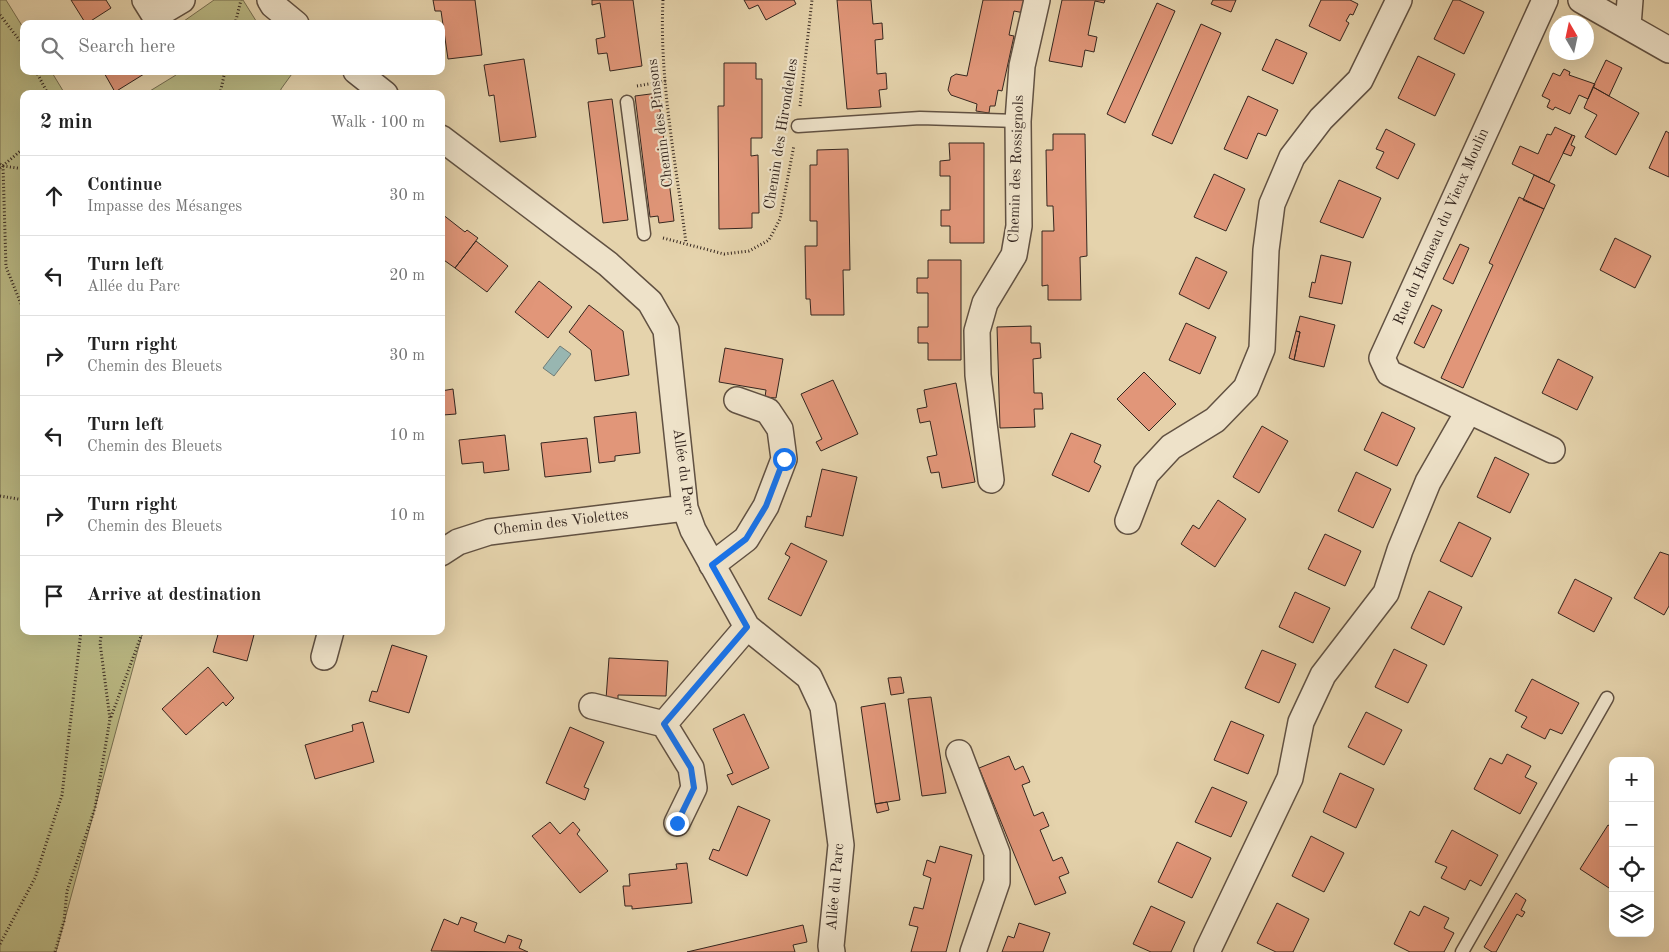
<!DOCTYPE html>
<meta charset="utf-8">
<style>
body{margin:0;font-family:"Old Standard TT",serif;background:#f2f2f2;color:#222}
.controls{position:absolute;right:15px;bottom:15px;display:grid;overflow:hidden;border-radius:10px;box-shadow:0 5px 20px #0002}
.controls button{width:45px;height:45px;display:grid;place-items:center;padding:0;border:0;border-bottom:1px solid #e0e0e0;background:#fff;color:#222;font:25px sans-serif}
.compass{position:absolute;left:1549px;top:15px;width:45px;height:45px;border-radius:50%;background:#fff;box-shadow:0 5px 20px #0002;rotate:351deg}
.stop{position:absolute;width:15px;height:15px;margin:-11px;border:4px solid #1a73e8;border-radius:50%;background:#fff}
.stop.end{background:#1a73e8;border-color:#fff;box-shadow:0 1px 5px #0008}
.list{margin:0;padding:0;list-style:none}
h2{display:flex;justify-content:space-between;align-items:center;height:65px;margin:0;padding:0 20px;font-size:21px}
h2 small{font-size:16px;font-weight:400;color:#767676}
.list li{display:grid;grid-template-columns:32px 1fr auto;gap:15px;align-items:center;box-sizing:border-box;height:80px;padding:0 20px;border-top:1px solid #e0e0e0}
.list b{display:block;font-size:19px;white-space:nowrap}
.list p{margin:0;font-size:16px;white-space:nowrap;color:#767676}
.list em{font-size:16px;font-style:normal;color:#767676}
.icon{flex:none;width:28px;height:28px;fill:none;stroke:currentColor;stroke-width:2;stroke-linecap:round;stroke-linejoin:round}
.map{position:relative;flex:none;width:1669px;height:952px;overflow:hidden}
.search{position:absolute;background:#fff;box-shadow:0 5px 20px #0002;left:20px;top:20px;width:425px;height:55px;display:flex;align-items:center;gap:12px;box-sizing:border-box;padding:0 18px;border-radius:10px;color:#767676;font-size:19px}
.panel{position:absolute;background:#fff;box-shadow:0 5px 20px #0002;left:20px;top:90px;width:425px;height:545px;border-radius:10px}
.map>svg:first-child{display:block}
.green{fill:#bbba85;stroke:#787052}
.water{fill:#98b6b1;stroke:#707c77}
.building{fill:#e19679;stroke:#35261f}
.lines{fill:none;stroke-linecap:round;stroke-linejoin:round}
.lane-casing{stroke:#615142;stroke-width:15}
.street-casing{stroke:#615142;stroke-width:28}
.path{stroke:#35261f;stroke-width:3;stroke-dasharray:1 2.5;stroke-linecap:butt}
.lane{stroke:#eee2c9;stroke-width:12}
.street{stroke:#eee2c9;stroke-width:25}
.route{stroke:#1a73e8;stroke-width:6}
.labels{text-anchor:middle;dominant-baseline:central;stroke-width:4.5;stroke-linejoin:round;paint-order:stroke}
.street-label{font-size:15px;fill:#35261f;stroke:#eee2c9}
</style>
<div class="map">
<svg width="1669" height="952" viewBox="0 0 1669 952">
<rect width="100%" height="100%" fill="#e5d3ac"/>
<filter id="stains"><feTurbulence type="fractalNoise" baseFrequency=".004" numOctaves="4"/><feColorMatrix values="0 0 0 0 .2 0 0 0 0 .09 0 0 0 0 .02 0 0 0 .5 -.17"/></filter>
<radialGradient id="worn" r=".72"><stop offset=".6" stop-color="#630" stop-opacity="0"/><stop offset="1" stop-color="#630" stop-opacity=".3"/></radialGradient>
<path class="green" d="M0 0H6L24 29V71H51L65 94H24V631H143L56 952H0Z
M214 0H243L258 24H186L184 21Z
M174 71H294L281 89 280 94H145L176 75Z"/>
<path class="water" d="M560 346 571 354 554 376 543 368Z"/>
<path class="building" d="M71 0H106L111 8 86 24Z
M433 0H475L482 55 448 59 441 11H435Z
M592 0H633L642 66 610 71 607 53 598 54 596 39 605 37 600 3 592 5Z
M744 0H794L796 4 766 20 758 5 749 9Z
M837 0H871L873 24 882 23 883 39 875 40 877 74 886 73 887 89 879 90 881 107 847 109Z
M983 0H1027L1024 13 1014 11 1009 35 1014 36 1002 91 998 90 995 106H990L989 113 976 111 977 104 951 95 948 90 951 77 956 74 967 76Z
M1062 0H1105L1104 3 1095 1 1088 35 1097 37 1094 52 1085 50 1082 67 1049 61Z
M1213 0H1236L1231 12 1211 4Z
M1321 0H1350L1358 4 1353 15 1350 14 1346 21 1349 23 1340 41 1309 26Z
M1453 0H1459L1484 12 1464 54 1434 39Z
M1157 3 1175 11 1125 123 1107 114Z
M1201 24 1221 33 1172 144 1152 135Z
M1276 39 1307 53 1293 84 1262 70Z
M1418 56 1455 74 1435 116 1398 98Z
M524 59 536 137 500 142 494 95 489 96 484 65Z
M1606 60 1622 68 1609 96 1593 87Z
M724 63H756V79H762V138H751V156L758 155 759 213H752V228L719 229 718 106H724Z
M1564 69 1570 72 1569 75 1595 84 1588 99 1579 95 1570 114 1555 107 1553 110 1547 107 1550 100 1542 96 1553 73 1560 76Z
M103 71H142L144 74 115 92Z
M1593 87 1639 113 1616 155 1585 137 1597 115 1584 108Z
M658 93 674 221 659 223 658 216 650 217 635 96Z
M1248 96 1278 110 1266 136 1258 133 1247 159 1224 149Z
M612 99 628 220 603 223 588 102Z
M1555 127 1572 135 1549 182 1512 164 1520 146 1538 154 1547 134 1551 135Z
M1386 129 1415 144 1398 179 1376 168 1384 152 1376 149Z
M1666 131 1669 133V177L1649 168Z
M1053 134H1085L1087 256 1080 257 1081 300H1048V285L1042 286V231H1054L1053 206H1047L1046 150H1053Z
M1572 135 1575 136 1571 145 1575 147 1571 156 1563 153Z
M949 143H984V243H950V226H941V210H950V176H940V161L950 160Z
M848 149 850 270H843L844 315H811L810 299H806L805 246H817V221H810V165H817V150Z
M1214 174 1245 189 1226 231 1194 217Z
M1534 175 1555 185 1544 209 1523 200Z
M1339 180 1381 198 1363 238 1320 222Z
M1519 197 1544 209 1463 388 1441 378 1493 265 1489 263Z
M442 214 465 232 467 230 478 238 455 268 441 258Z
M1615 238 1651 256 1635 288 1600 270Z
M476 241 508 266 487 292 455 268Z
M1460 244 1469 248 1453 284 1443 279Z
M1321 255 1351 262 1342 304 1309 297 1312 282 1315 283Z
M1196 257 1227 272 1209 309 1179 294Z
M928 260H961V360H928V343H918V327H928V293H917V278H928Z
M539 281 572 307 548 338 515 312Z
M589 305 623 331 629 375 595 381 591 350 569 332Z
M1432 305 1442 310 1424 348 1414 343Z
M1300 316 1335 325 1324 367 1294 360 1300 332 1296 331Z
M1186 323 1216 337 1200 374 1169 360Z
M1031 326V343H1040L1041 358 1033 359 1034 393H1042L1043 409H1034L1035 427 1000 428 997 327Z
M1296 331 1300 332 1294 360 1289 358Z
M725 348 783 359 776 398 765 397 766 390 719 382Z
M1558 359 1593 377 1577 410 1542 393Z
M1144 372 1176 404 1149 431 1117 399Z
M833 380 858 434 821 451 816 442 822 439 801 394Z
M956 383 975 482 942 488 939 472 931 473 927 457 937 455 930 421 920 423 917 409 927 407 924 390Z
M453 389 456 414 443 415 444 424 441 425V391Z
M636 412 640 453 615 456V461L599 463 594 417Z
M1382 412 1415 428 1397 466 1364 450Z
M1262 426 1288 441 1259 493 1233 477Z
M1071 433 1101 445 1094 462 1101 466 1089 492 1052 475Z
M505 435 509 470 484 473 483 462 462 464 459 440Z
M587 438 591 472 545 477 541 443Z
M1495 457 1529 474 1510 513 1477 497Z
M822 469 857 477 843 536 805 527 807 516 811 517Z
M1356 472 1391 489 1373 528 1338 511Z
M1218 500 1246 519 1215 567 1181 544 1193 525 1199 529Z
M1459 522 1491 538 1472 577 1440 561Z
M1325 534 1361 551 1345 586 1308 569Z
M791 543 827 561 801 616 768 599 790 557 785 554Z
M1660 552 1669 555V606L1664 615 1634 598Z
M1575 579 1612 598 1594 632 1558 613Z
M1429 591 1462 607 1444 645 1411 628Z
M1295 592 1330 608 1313 643 1279 627Z
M219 631H255L247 661 213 652Z
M392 645 427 656 409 713 369 701 372 691 377 692Z
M1394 649 1427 665 1408 703 1375 687Z
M1262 650 1296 664 1279 703 1245 688Z
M609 658 668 661 666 696 618 695V699H606Z
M208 667 234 698 226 706 223 702 186 735 162 709Z
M901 677 904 693 891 695 888 678Z
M1532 679 1579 703 1562 734 1550 729 1545 739 1521 727 1527 717 1515 711Z
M931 697 946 793 922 796 908 699Z
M885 703 900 800 875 804 861 707Z
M1366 712 1402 730 1384 765 1348 747Z
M744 714 769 768 732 785 727 775 733 773 713 729Z
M1231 721 1264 735 1248 774 1214 760Z
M363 722 374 762 315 779 305 745 353 731 352 725Z
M570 727 604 742 584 787 589 789 585 800 546 783Z
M1507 754 1531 766 1525 777 1537 783 1520 814 1474 789 1490 758 1502 764Z
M1009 756 1015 770 1023 766 1030 782 1022 785 1034 816 1043 812 1049 826 1040 830 1053 861 1062 857 1069 873 1059 877 1066 893 1035 905 979 768Z
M1340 773 1374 789 1356 828 1323 812Z
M1212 787 1247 802 1231 837 1195 822Z
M887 802 889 810 877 813 875 804Z
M738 806 770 820 747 876 709 859 713 849 719 851Z
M550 822 560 834 573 822 580 830 577 834 608 871 580 893 532 836Z
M1608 825 1613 828V881L1609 888 1580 869Z
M1452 830 1498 855 1481 886 1470 880 1465 890 1441 878 1447 867 1435 862Z
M1311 836 1344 853 1324 892 1292 876Z
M1177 842 1211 858 1192 898 1158 882Z
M940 846 972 855 946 952H911L918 927 909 925 914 907 923 909 931 878 923 875 927 860 935 863Z
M687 863 692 903 632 909V906H625L623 886H630L629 874 677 869 676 864Z
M1516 893 1526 900 1521 910 1525 912 1522 917 1517 914 1496 952H1492L1484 947Z
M1277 903 1309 919 1293 952H1276L1257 943Z
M1151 906 1185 922 1171 952H1151L1133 944Z
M1424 906 1449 918 1444 928 1454 933 1444 952H1410L1394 944 1410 911 1419 916Z
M461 917 477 923 474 931 505 943 508 935 522 940 519 948 528 952 431 951 444 919 458 925Z
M1019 923 1050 933 1043 952H1002L1008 936 1014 938Z
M803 925 807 942 793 945 795 952H687Z"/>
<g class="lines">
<g class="lane-casing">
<path id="lane" d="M627 102 644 234
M798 126 920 118 1018 121
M1462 952 1607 698"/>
</g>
<g class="street-casing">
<path id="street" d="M145 0 155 16 182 0
M270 0 273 5 296 24
M1545 0 1382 358 1389 373 1552 450
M1581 0 1669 50
M1628 26 1630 0
M356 71 385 94
M441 138 608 264 650 302 666 330 685 508 693 530 747 627 809 677 823 707 841 845 831 946 832 952
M991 480 978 375 977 331 985 303 1014 255 1019 226 1018 121 1022 66 1037 0
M1128 521 1146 474 1171 447 1215 420 1246 388 1262 349 1266 250 1272 204 1292 157 1321 119 1360 80 1399 0
M441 553 458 542 489 532 685 508
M712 565 746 539 766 506 784 459 780 429 768 411 737 400
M324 657 331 631
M592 706 664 724 691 768 694 788 677 823
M664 724 747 627
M959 753 997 853V882L973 952
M1207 952 1290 778 1301 722 1323 675 1386 593 1400 550 1428 482 1468 412"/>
</g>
<path class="path" d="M663 0C659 80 676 163 686 243
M0 15 24 46
M235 24 241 0
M36 71 48 94
M637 86 666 81
M220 94 225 71
M800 106 812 0
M0 164 3 166 6 267 24 311
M3 166 24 169
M0 168 24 148
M663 238 724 254 749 251 769 240 780 219 794 145
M0 496 24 500
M111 717 143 631
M0 944 35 878 62 795 81 631
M55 952 64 921 67 891 95 808 110 719 100 643 102 631"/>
<use href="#lane" class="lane"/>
<use href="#street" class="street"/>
</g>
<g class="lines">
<path class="route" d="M677 823 694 788 691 768 664 724 747 627 712 565 746 539 766 506 784 459"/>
</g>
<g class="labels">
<g class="street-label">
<text transform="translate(661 123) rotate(-97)">Chemin des Pinsons</text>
<text transform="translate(782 134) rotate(-81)">Chemin des Hirondelles</text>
<text transform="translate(1017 169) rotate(-88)">Chemin des Rossignols</text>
<text transform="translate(1442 227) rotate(-66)">Rue du Hameau du Vieux Moulin</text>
<text transform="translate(683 472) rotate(82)">Allée du Parc</text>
<text transform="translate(561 523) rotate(-7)">Chemin des Violettes</text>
<text transform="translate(836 887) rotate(-85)">Allée du Parc</text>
</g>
</g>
<rect width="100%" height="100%" filter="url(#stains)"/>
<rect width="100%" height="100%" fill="url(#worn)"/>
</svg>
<div class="controls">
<button>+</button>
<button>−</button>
<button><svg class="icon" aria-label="locate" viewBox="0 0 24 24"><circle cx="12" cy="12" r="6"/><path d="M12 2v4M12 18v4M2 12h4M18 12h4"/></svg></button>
<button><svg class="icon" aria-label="layers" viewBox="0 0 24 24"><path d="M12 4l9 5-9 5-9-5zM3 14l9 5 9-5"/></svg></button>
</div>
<svg class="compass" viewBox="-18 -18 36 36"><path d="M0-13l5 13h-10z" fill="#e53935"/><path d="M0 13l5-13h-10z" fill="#767676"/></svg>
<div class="stop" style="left:784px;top:459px"></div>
<div class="stop end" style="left:677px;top:823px"></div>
<div class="search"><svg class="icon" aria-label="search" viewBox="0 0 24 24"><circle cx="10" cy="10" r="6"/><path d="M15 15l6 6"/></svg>Search here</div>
<section class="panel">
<h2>2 min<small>Walk · 100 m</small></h2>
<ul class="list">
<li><svg class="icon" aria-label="ahead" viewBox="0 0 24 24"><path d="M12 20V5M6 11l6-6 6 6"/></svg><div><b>Continue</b><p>Impasse des Mésanges</p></div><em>30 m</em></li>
<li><svg class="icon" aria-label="left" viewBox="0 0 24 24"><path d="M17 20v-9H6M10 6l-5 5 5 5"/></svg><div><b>Turn left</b><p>Allée du Parc</p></div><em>20 m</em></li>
<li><svg class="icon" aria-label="right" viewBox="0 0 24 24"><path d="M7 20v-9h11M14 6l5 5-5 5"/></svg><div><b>Turn right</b><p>Chemin des Bleuets</p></div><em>30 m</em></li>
<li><svg class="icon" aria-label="left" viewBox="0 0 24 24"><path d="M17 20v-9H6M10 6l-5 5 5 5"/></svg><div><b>Turn left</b><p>Chemin des Bleuets</p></div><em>10 m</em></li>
<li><svg class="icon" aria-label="right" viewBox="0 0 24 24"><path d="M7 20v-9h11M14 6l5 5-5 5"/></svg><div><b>Turn right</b><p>Chemin des Bleuets</p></div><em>10 m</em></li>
<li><svg class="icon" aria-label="arrive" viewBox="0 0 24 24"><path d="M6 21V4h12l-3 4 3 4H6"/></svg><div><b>Arrive at destination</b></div></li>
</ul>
</section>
</div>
